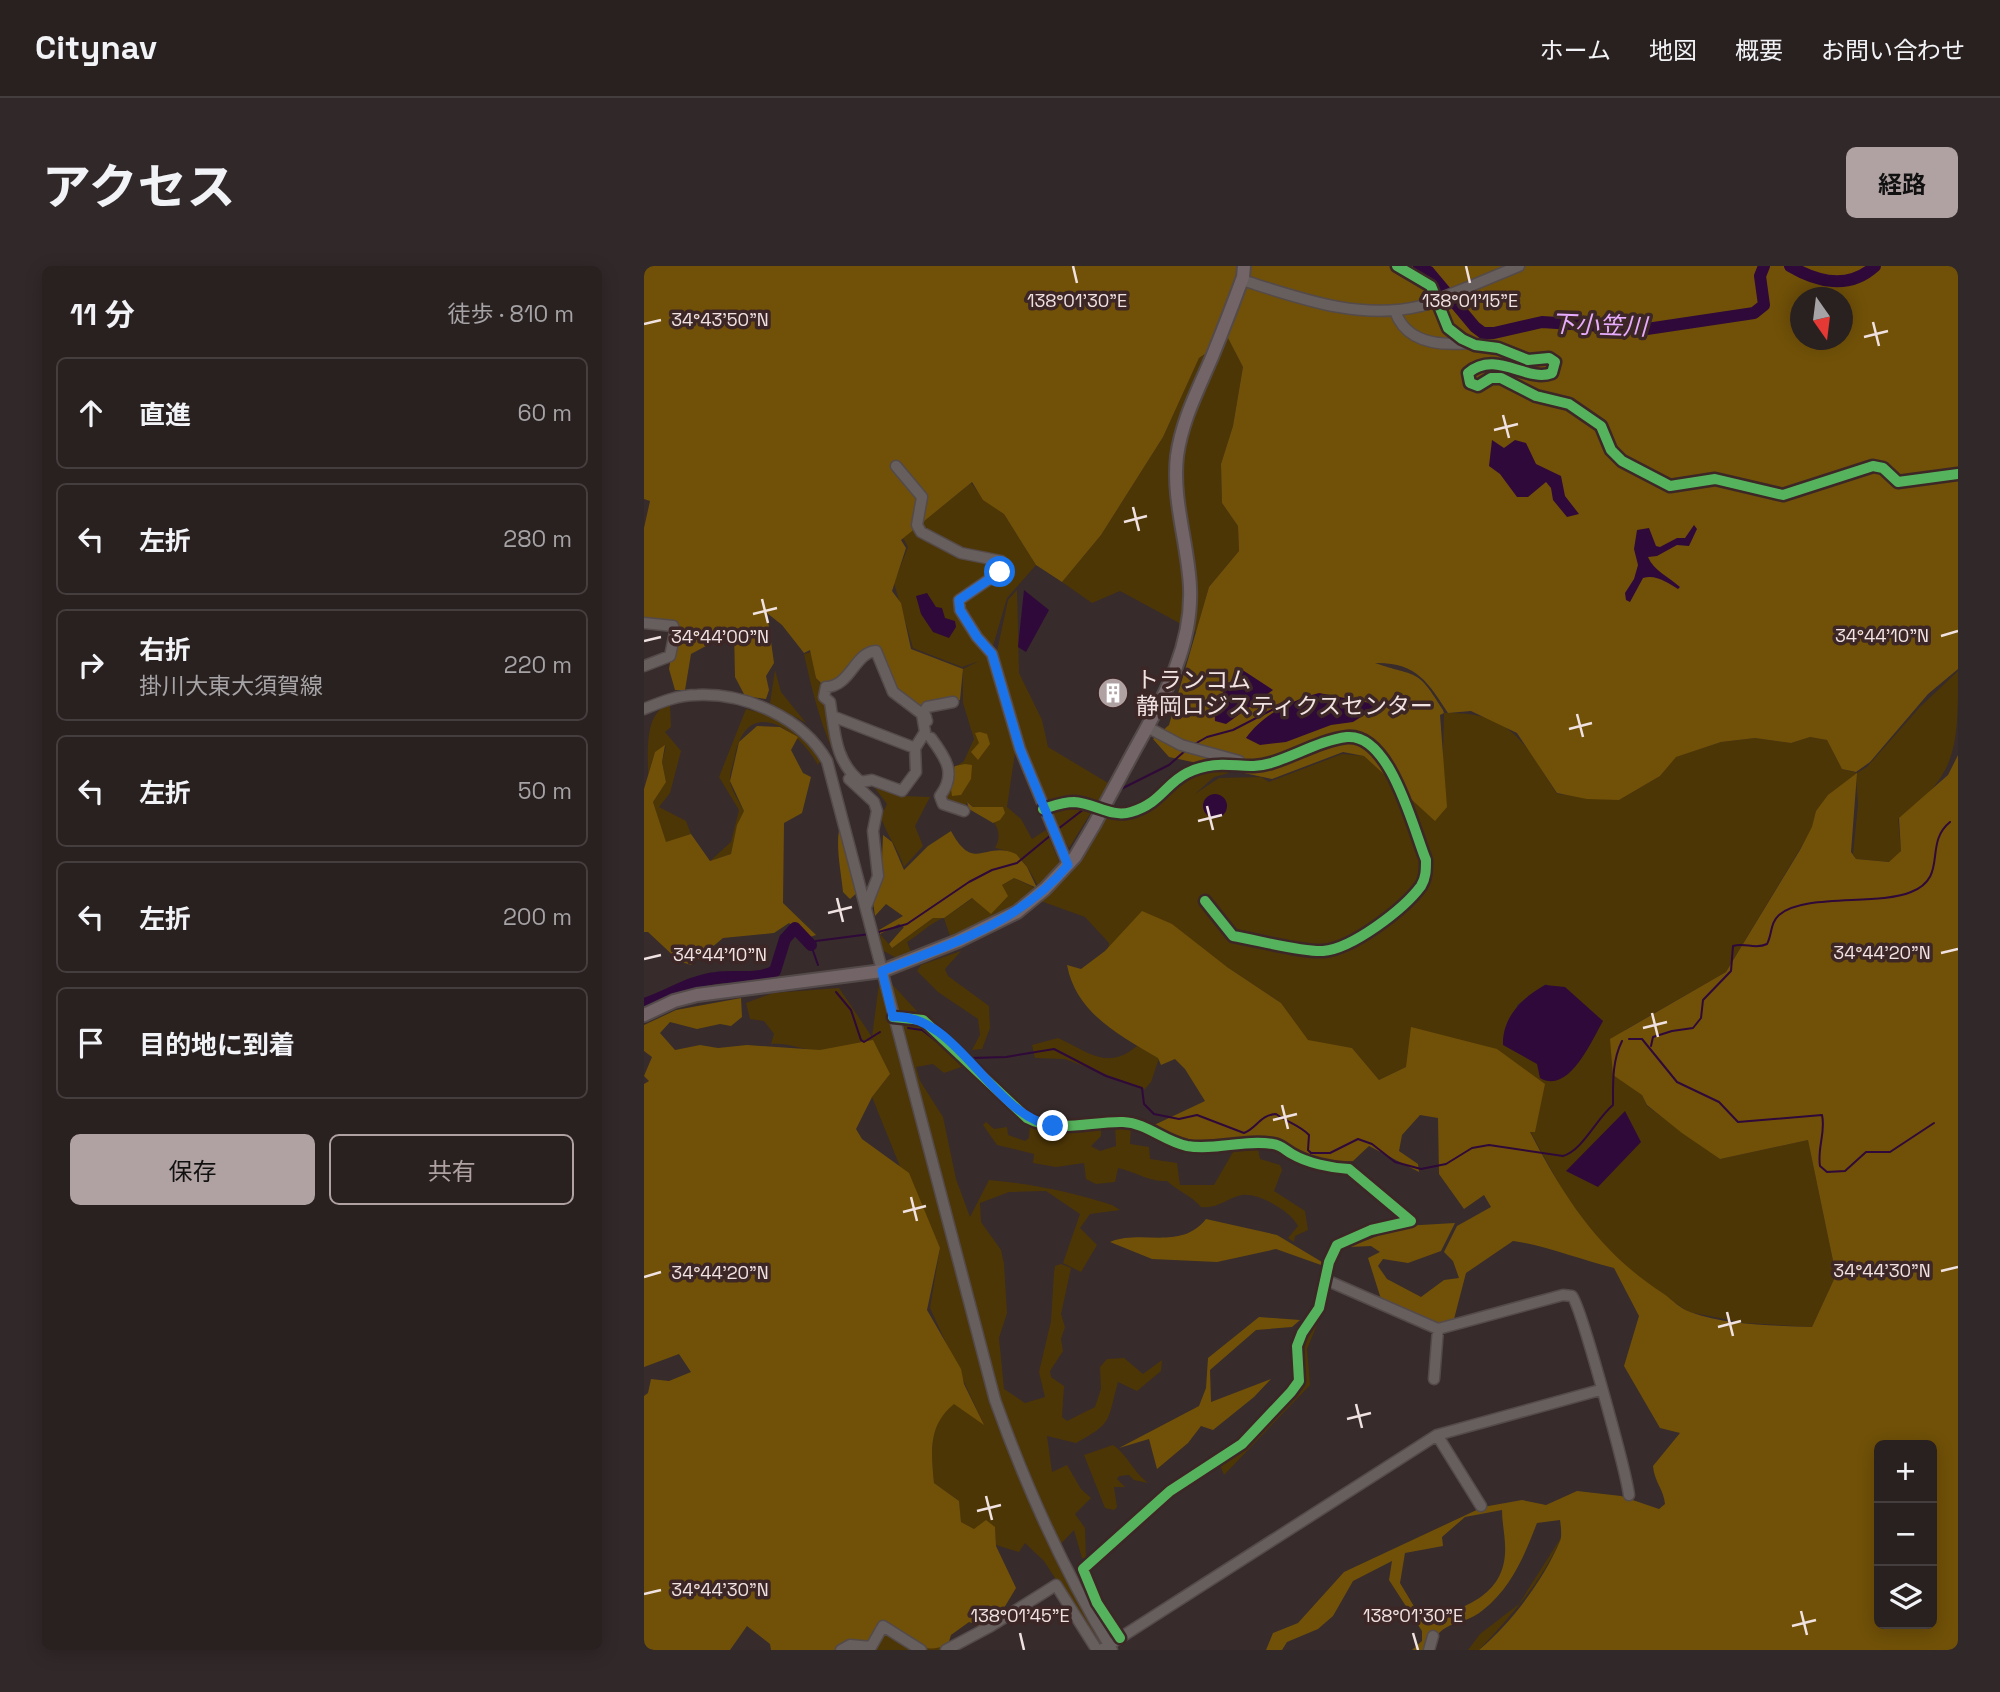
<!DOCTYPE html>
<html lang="ja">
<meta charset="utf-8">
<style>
body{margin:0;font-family:"Space Grotesk","Noto Sans JP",sans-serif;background:#312829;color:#f1f3f6}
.controls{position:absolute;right:21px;bottom:21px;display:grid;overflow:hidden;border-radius:10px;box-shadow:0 4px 18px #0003}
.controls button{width:63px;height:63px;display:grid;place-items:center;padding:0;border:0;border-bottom:2px solid #453e3e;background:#292020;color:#f1f3f6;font:35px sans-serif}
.compass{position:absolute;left:1146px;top:21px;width:63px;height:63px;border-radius:50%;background:#292020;box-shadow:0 4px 18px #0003;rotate:166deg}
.stop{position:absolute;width:21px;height:21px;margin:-16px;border:5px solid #1a73e8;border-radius:50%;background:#fff}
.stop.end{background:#1a73e8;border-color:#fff;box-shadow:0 2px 7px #0008}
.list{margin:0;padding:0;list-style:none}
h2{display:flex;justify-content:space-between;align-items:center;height:91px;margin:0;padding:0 28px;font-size:30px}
h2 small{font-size:23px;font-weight:400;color:#a5a3a5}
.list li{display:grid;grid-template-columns:46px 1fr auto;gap:21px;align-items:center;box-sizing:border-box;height:112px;margin:0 14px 14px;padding:0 14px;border:2px solid #453e3e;border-radius:10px}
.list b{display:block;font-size:26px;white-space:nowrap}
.list p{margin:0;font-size:23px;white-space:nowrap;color:#a5a3a5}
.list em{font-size:23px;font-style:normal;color:#a5a3a5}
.actions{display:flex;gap:14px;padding:21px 28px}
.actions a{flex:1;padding:16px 0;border:2px solid #b0a2a2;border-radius:10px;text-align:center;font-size:24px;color:#b0a2a2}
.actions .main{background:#b0a2a2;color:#111}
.icon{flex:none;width:38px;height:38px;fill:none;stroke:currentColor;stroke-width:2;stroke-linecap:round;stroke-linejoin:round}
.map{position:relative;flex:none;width:1314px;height:1384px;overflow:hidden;border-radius:10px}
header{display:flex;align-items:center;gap:42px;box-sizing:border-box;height:98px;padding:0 35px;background:#292020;border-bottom:2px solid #453e3e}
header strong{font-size:33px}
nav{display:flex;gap:38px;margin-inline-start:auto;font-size:24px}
.intro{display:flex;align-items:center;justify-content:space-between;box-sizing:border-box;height:168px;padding:0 42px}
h1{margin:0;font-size:49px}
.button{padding:18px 32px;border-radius:10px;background:#b0a2a2;color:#111;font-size:24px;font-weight:700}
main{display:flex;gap:42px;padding:0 42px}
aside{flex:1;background:#292020;border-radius:10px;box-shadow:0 4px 18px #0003}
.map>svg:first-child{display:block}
.green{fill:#4d3606;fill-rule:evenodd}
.forest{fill:#715108;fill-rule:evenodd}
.water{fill:#2f093a}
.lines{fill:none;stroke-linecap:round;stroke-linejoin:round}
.stream{stroke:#2f093a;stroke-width:2}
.river{stroke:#2f093a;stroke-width:12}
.minor-casing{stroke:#544a4a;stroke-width:13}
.major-casing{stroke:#544a4a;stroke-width:16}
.minor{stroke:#675e5e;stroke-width:10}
.major{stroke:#736567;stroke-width:12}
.minor-bridge-casing{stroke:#544a4a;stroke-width:13;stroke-linecap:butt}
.major-bridge-casing{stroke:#544a4a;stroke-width:16;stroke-linecap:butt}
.minor-bridge{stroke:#675e5e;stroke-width:10}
.major-bridge{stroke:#736567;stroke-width:12}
.cycleway-casing{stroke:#3c2626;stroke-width:15}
.cycleway{stroke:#56b35d;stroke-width:10}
.route{stroke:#1a73e8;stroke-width:9}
.ticks{fill:none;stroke:#f1e2e2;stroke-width:2.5}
.labels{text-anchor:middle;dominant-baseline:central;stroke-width:7;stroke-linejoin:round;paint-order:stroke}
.poi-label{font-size:23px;fill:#f1e2e2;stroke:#3c2626;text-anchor:start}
.water-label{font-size:24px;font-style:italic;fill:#e7acfe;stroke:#3c2626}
.ticks-label{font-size:18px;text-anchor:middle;fill:#f1e2e2;stroke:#3c2626;stroke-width:7;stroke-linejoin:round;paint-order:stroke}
</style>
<header>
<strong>Citynav</strong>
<nav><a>ホーム</a><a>地図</a><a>概要</a><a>お問い合わせ</a></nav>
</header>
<div class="intro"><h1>アクセス</h1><a class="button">経路</a></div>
<main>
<aside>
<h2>11 分<small>徒歩 · 810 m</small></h2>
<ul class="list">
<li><svg class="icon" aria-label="ahead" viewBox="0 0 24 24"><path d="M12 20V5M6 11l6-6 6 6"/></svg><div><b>直進</b></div><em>60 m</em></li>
<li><svg class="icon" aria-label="left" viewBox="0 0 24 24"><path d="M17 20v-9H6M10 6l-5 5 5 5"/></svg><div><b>左折</b></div><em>280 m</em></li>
<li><svg class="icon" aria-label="right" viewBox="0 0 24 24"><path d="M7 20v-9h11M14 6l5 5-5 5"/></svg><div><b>右折</b><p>掛川大東大須賀線</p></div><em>220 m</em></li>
<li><svg class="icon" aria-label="left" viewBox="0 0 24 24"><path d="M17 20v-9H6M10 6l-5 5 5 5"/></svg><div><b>左折</b></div><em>50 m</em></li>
<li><svg class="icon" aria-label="left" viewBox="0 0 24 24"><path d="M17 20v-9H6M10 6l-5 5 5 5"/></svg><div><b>左折</b></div><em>200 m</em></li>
<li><svg class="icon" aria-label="arrive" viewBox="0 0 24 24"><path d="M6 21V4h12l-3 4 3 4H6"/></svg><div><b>目的地に到着</b></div></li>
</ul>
<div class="actions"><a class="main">保存</a><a>共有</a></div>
</aside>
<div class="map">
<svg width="1314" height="1384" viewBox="0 0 1314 1384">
<rect width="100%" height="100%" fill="#372b2b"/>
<path class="green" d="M584 72 599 101 589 160 577 198 578 237 594 260 595 285 565 321 552 366 476 325 448 337 418 316 457 269 519 171 555 92Z
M327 217 338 231 360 248 392 299 363 332 346 390 373 473 363 541 377 553 388 573 402 564 416 598 394 620C382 598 378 587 351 582 360 566 351 556 339 544L344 541H330L323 536 320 543 299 538 305 505 320 495 330 473 319 437V403L335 395 318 401 269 382 250 317 264 281 259 272Z
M373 324 375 407 398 454 404 481 464 517 453 537 425 530 409 535 397 529 381 488 352 390 364 334Z
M167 386 172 412 180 422 212 519C183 491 169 428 160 388Z
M131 404 137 426 162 457 126 437Z
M1314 405C1314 482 1314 509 1254 553L1257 585 1247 596 1212 593 1209 588 1214 539 1212 508 1172 545 1168 563 1082 706 981 764 988 821 998 829 1003 840 1076 893 1164 874 1192 1009 1168 1061 1101 1057 1045 1046 993 1012 963 985 921 929 886 865 762 801 735 814 708 782 664 775 637 737 583 701 464 686 465 677 441 651 394 634 427 607 463 550C502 545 530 511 567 499L585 507 570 511 551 528 575 512 617 511 625 516 698 488 720 490 791 554 799 491 800 447C868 445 880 477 913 528L975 534 1016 510 1031 491 1077 476 1111 472 1147 477 1166 471 1183 474 1198 503 1213 507 1223 501 1276 441ZM902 718 959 755 896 804 873 739Z
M26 439 27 461 21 466 37 485 26 527 15 541 42 555 47 568 22 577 9 536 22 515 18 496 22 480 11 486 4 508C4 487 0 444 26 439Z
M102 443C136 451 157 464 177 494L174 499C155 464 104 428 91 489 90 496 85 508 86 515 87 524 96 537 100 545L93 560 87 588 66 595 87 576 95 544 75 511Z
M231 522 259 530 286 531 271 560 279 580 260 601C253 580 243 570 237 551L243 538Z
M430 540 448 545 425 582 404 545Z
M370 612 393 623 371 641 307 673 300 652 329 632 347 647 358 619Z
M289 652H299C285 658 276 668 263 676L268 689 254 693 238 684 236 668 248 682Z
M317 685 301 703 304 710 345 740 346 762 338 783 328 784 336 769 334 753 294 726 273 705 277 699Z
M244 714 323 799 300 807 289 798 272 801 276 815 299 851 312 913 326 951 345 914C389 918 427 926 468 939L476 944 446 948 436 962 453 979 437 1006 419 997 436 948 402 925 365 926 336 937 337 956 357 984 360 998 363 1047 355 1072 360 1123 381 1137 401 1131 395 1106 407 1055 410 1007 411 1000 417 998 427 1002 417 1048 421 1061 417 1073 419 1085 406 1105 407 1111 420 1120 418 1151 423 1155 451 1141 457 1123 456 1101 463 1093 480 1092 499 1108 518 1094 517 1105 493 1125 474 1116C463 1156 469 1157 432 1177L403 1170 408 1206 423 1199 437 1223 447 1232 431 1248 441 1262 442 1293 438 1292 430 1264 410 1285 457 1375 455 1380 400 1295 381 1277 375 1286 352 1279 351 1261 330 1263 317 1256 315 1235 290 1217C287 1186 284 1159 310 1137L339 1157 286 1042 296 982 257 903 228 831 246 808 176 784C159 785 145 776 127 778L130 768 120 755 106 753 102 737 129 727 195 722 228 771 235 718Z
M414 772C445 786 463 805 493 780L515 792 507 816 501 823 421 793 391 792 388 779Z
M342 856 350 863 363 861 364 869 381 875 385 872 386 857 457 861V870L447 880 456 885 472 880 471 859 487 860 486 878 505 881 506 893 533 897 536 919H570L593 879 613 878 616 893 636 899 638 904 630 925 661 945 664 964 651 970 650 976 644 972 654 960C647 945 615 927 598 929 583 932 574 943 557 941 547 929 535 926 523 915 504 916 493 906 474 902L471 916 452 918 442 913 440 897 412 901 389 897 390 888 353 879 339 859Z
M683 1020 682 1037 663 1083 666 1119 580 1209 575 1197 659 1118 655 1080Z
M469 1179C483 1188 489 1206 504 1217L490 1214 485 1209 475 1210 473 1213 481 1221H470L473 1241 470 1244 461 1242 440 1189Z
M918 1270C899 1314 868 1349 835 1384H824L836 1368 875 1338Z
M241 1356 294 1379 298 1384H211L214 1376Z"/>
<path class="forest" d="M0 0H1314V403L1284 428 1226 496 1212 506 1198 503 1183 474 1166 471 1147 477 1111 472 1077 476 1032 491 1016 510 975 534 943 533 913 527 873 467 827 445 804 447C784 416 772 396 731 397 773 412 772 400 799 444L800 447 796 449 803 541 791 555 720 490 699 486 628 513 525 491 509 473 525 459 565 321 595 285 594 260 578 237 577 198 589 160 599 101 584 72 555 92 519 171 457 269 418 316 392 299 360 248 339 234 328 216 257 274 262 282 248 325 257 337 267 383 319 403 316 434 290 436 277 442 245 417 240 395 226 386 200 413 179 419 172 412 166 384 160 387 138 359 123 347 130 397 122 410 125 424 122 433 101 430 91 411 90 365 47 388 41 424H31L25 403 32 360 0 357V262L6 235 0 233ZM1156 32H1198V74H1156Z
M113 460 136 461 154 471 147 484 159 507 167 511 158 547 140 557 139 637 172 669 166 671 145 657 130 667 79 672 47 699 35 695 4 666H0V523L11 486 21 479 18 496 22 516 9 536 22 576 47 568 66 595 87 588 93 559 100 545 86 515 95 476Z
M336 466 343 468 346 478 334 494 327 486 335 477 331 467Z
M1314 489V1384H835C867 1357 899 1315 916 1275 918 1271 917 1260 916 1254L893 1257C880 1290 868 1321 839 1344 816 1363 799 1350 785 1384H768L778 1375V1365L745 1314 748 1295 709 1315 689 1350 674 1363 643 1376 638 1384H622L629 1367 654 1357 700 1306 839 1241 878 1234 902 1239 933 1225 977 1230 1015 1243 1021 1238C1020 1224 1010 1215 1009 1200L1036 1167 1016 1162 980 1100 995 1050 970 1002C936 994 904 980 869 975L822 1007 810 1053 793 1059 737 1033 724 992 736 986 727 980 705 981 759 960 811 957 797 985 764 997 739 993 734 1000 743 1013 777 1031 800 1014 815 1012 809 995 800 986 813 960 847 941 840 929 820 943 795 908 794 852 776 849 758 869 755 885 774 898 775 906 725 880 709 895 680 897 657 891 640 880 561 878 518 872 508 860 561 835 541 803 531 793 517 799 514 792C475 769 432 747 423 699L437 703 461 685 498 645 528 658 583 701 637 737 664 774 708 782 735 814 762 801 767 761 853 783 901 818 891 866H886C921 933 956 987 1020 1028 1028 1034 1037 1043 1046 1046 1084 1060 1128 1059 1168 1061L1192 1009 1164 874 1076 893 1038 867 1003 839 998 829 969 809 966 773 1082 706 1156 584 1168 561 1172 545 1184 529 1213 507 1207 586 1212 593 1245 596 1257 585 1255 552 1304 509ZM1235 1179H1288V1358H1235ZM858 1244C858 1258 862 1273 861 1288 858 1333 815 1342 780 1357L756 1317 761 1287 799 1280 798 1271 821 1251Z
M321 498 328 499 327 513 317 529 308 530 305 510 311 500Z
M323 536 329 541H359L361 547 356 554 349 557 325 543Z
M196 559 214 626 206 633 199 626C197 604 191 580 196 559Z
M307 565C330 608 341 574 372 588L383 601 393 622 370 612 358 619 364 630 347 648 328 632 300 652H289L248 682 245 678 260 661 255 658 236 668 235 664 259 650 242 638 231 650 229 636 237 619 239 569 248 576 260 604 284 580Z
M97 732 98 751 87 760 76 758 53 763 26 756 16 767 31 784 56 779 74 782 103 779 176 784 229 774 246 808 228 831 212 863 218 873 265 907 296 982 283 1044 317 1103 320 1118 340 1159 310 1138C284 1159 287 1186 290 1217L315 1235 317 1256 330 1263 342 1254 351 1261 352 1280 372 1322 360 1342 343 1347 335 1360 325 1356 307 1369 304 1379C290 1384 278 1384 264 1376L259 1378 241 1362 226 1375H217L214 1384H127L126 1378 103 1360 86 1384H0V1130L4 1127 7 1113 25 1115 47 1106 35 1088 0 1101V818L5 815 0 810 8 791 0 785V759L32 744Z
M562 953 633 969 678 996 677 999 632 983 573 996 508 993 466 976C498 963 537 985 562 953Z
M615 1051 656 1054 648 1061 612 1064 566 1104 567 1136 627 1113 610 1131 569 1164 557 1160 544 1177 513 1203 505 1173 475 1182 555 1140 562 1122 564 1092Z"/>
<path class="water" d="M848 174 860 182 871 174 882 177 892 198 917 210 921 230 935 248 923 251 909 234 907 222 902 216 884 231H873L856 208 845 200Z
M1050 259 1053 263 1045 280 1033 279 1013 290 1004 291C1010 305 1025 311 1036 321L1034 323C1024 317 1012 308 999 312L986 336 982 334 981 327 990 313 994 299 990 283 993 264 1005 262 1012 280 1016 281 1033 272H1041Z
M380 324 405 344 382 386 374 381Z
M283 327 292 341 298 342 301 352 311 355 312 361 305 372 289 366 277 348 272 330Z
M597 403 629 424 582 458 571 455C569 436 585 417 597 403Z
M675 427 736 439 709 456 687 459 642 476 616 479 602 472C618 449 648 434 675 427Z
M559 540a12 12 0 1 1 24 0a12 12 0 1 1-24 0Z
M901 719 921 721 959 755C948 774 925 829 896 812L893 798 859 779C858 751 879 731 901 719Z
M981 845 997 876 954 921 922 905Z"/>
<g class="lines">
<path class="stream" d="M549 479 563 471 589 464 643 436
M475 524 525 499 542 484
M414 563 440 543
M231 667 263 658 325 616 348 604 373 597 407 569
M174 699 167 679 172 675 226 668
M192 726 207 744 217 774 220 776 236 766
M264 762 278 764 314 792
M985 773H998L1033 816 1075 836 1094 856 1178 849C1182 866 1173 882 1176 900L1183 906 1201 905 1222 886H1246L1290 857
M1007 780 1009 771 1028 765 1049 762 1057 752 1059 734 1087 705 1089 680C1101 676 1111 684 1123 678 1128 669 1126 657 1135 649 1161 627 1233 640 1267 626 1305 611 1279 578 1306 556
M327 792 362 791 410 783 462 810 498 822 500 838 510 848 535 853 553 849 600 867C613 862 616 849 632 848 643 856 657 860 665 869L664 884 667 887H686L714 873 728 878 751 896 777 903 802 898 828 882 845 879 919 890C939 884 952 853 969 839 969 817 968 795 978 775"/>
<path class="river" d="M775 0 785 6 831 61 839 67H850L898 56 1003 63 1110 47 1120 39 1116 10 1120 0
M1146 0C1173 16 1205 24 1231 0
M0 738C25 730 45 715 72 712 93 709 113 715 131 705L141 673 151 662 167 679"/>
<g class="minor-casing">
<path id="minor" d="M753 0 787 20 804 62 818 73 831 79 854 82 884 94 905 92 911 96 908 107C883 117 852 83 824 107L826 117 834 120 847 112H857L892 130 925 138 957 160 967 184 978 195 1026 220 1071 213 1139 229 1229 200 1239 202 1254 216 1314 208
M598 14C655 32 716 55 777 40
M822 22 875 0
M751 45C762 77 795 80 825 77
M252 200 278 231 273 259 277 266 317 287 357 295 356 306 315 334 316 344 333 371 348 388 376 483 424 599
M0 357 29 360 31 366 26 390 0 400
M0 443C17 436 34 429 53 429 102 427 159 452 183 495L351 1134C382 1221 419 1304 468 1384
M188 450 271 482 281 466 278 448
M283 455 280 446 283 441 309 436
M503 461 537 479 595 495
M287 472C302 492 313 508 296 530L299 538 320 545
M205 513 230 536 233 545 229 565 234 610 222 641
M217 516C191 496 191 467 186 436L180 431 182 421C206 421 211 386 232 385L249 426 282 451
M214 520 217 516 228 514 258 525 272 506 271 482
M399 543C409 540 419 536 430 536 450 537 467 552 487 546 517 537 521 518 543 507 577 490 599 506 627 497 651 490 677 474 703 471 746 467 769 562 782 594 782 604 782 612 777 620 760 643 708 683 679 685 656 686 613 674 589 670L561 635
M249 751 279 754 383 852C413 868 447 855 479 856 503 857 519 875 543 880 570 885 601 873 629 878 637 879 641 884 648 888 663 897 687 902 705 903L767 955 727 964 693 979 685 996 675 1042 658 1067 653 1080 655 1115 647 1126 598 1178 526 1225 439 1303 453 1337 476 1372
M682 1014 794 1063 919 1029 928 1030C937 1040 982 1206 985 1229
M790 1113 794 1063
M793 1169 837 1240
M197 1384 206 1379 227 1381 239 1360 277 1384
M302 1384 347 1360 412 1319 453 1384
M457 1384 793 1169 956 1124
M785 1384 789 1370"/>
</g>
<g class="major-casing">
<path id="major" d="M483 498C513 442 549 388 546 321 544 277 528 235 533 190 538 154 554 124 568 91 579 64 589 38 599 11L600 0
M0 749 30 735 53 729 238 705 314 675 373 646 401 623 431 591 450 559"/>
</g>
<use href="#minor" class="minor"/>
<use href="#major" class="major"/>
<g class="minor-bridge-casing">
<path id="minor-bridge" d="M777 40 822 22"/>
</g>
<g class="major-bridge-casing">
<path id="major-bridge" d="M450 559 483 498"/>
</g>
<use href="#minor-bridge" class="minor-bridge"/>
<use href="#major-bridge" class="major-bridge"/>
<g class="cycleway-casing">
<path id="cycleway" d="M753 0 787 20 804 62 818 73 831 79 854 82 884 94 905 92 911 96 908 107C883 117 852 83 824 107L826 117 834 120 847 112H857L892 130 925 138 957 160 967 184 978 195 1026 220 1071 213 1139 229 1229 200 1239 202 1254 216 1314 208
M399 543C409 540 419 536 430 536 450 537 467 552 487 546 517 537 521 518 543 507 577 490 599 506 627 497 651 490 677 474 703 471 746 467 769 562 782 594 782 604 782 612 777 620 760 643 708 683 679 685 656 686 613 674 589 670L561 635
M249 751 279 754 383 852C413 868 447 855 479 856 503 857 519 875 543 880 570 885 601 873 629 878 637 879 641 884 648 888 663 897 687 902 705 903L767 955 727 964 693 979 685 996 675 1042 658 1067 653 1080 655 1115 647 1126 598 1178 526 1225 439 1303 453 1337 476 1372"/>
</g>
<use href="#cycleway" class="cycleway"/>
</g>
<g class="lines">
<path class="route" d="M356 306 315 334 316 344 333 371 348 388 376 483 424 599C376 657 305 679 238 705L249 751C313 746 347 849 409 860"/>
</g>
<path class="ticks" d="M429 0 433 17M822 0 826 17M1229 56 1235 80M0 58 17 54M1220 71 1244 65M859 149 865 172M850 164 874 158M489 241 495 265M480 256 503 250M118 333 124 357M109 348 133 342M1297 370 1314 365M0 375 17 371M933 448 939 471M925 463 948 457M563 540 569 564M554 555 578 549M193 632 199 656M184 647 208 641M1297 687 1314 683M0 693 17 689M1008 747 1014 771M999 762 1023 756M638 839 644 863M629 854 653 848M267 931 273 955M259 946 282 940M1297 1005 1314 1001M0 1011 17 1006M1083 1046 1089 1070M1074 1061 1097 1055M712 1138 718 1162M703 1153 727 1147M342 1230 348 1254M333 1245 357 1239M0 1328 17 1324M1157 1345 1163 1369M1148 1360 1172 1354M376 1367 380 1384M769 1367 774 1384"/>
<defs>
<g id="building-disc" transform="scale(1.575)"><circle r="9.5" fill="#b0a2a2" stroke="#3c2626"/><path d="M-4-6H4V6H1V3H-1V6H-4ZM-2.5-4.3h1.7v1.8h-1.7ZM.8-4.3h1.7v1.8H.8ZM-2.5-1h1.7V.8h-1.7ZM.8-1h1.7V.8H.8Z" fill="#fff"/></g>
</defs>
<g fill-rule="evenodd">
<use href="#building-disc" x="469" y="427"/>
</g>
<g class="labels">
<g class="poi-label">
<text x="492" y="414">トランコム<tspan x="492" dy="26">静岡ロジスティクスセンター</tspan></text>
</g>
<g class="water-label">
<text transform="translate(955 59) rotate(2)">下小笠川</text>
</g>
</g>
<g class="ticks-label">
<text x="433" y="41">138°01'30"E</text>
<text x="826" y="41">138°01'15"E</text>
<text x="76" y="60">34°43'50"N</text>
<text x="1238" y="376">34°44'10"N</text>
<text x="76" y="377">34°44'00"N</text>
<text x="1238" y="693">34°44'20"N</text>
<text x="76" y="695">34°44'10"N</text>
<text x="1238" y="1011">34°44'30"N</text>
<text x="76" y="1013">34°44'20"N</text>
<text x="76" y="1330">34°44'30"N</text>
<text x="376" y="1356">138°01'45"E</text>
<text x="769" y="1356">138°01'30"E</text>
</g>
</svg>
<div class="controls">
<button>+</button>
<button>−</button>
<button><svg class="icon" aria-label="layers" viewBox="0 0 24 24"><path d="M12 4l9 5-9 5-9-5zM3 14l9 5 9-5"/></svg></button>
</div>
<svg class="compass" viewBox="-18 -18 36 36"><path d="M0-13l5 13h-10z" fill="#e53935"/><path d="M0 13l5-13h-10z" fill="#a5a3a5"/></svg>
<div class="stop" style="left:356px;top:306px"></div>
<div class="stop end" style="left:409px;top:860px"></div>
</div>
</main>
